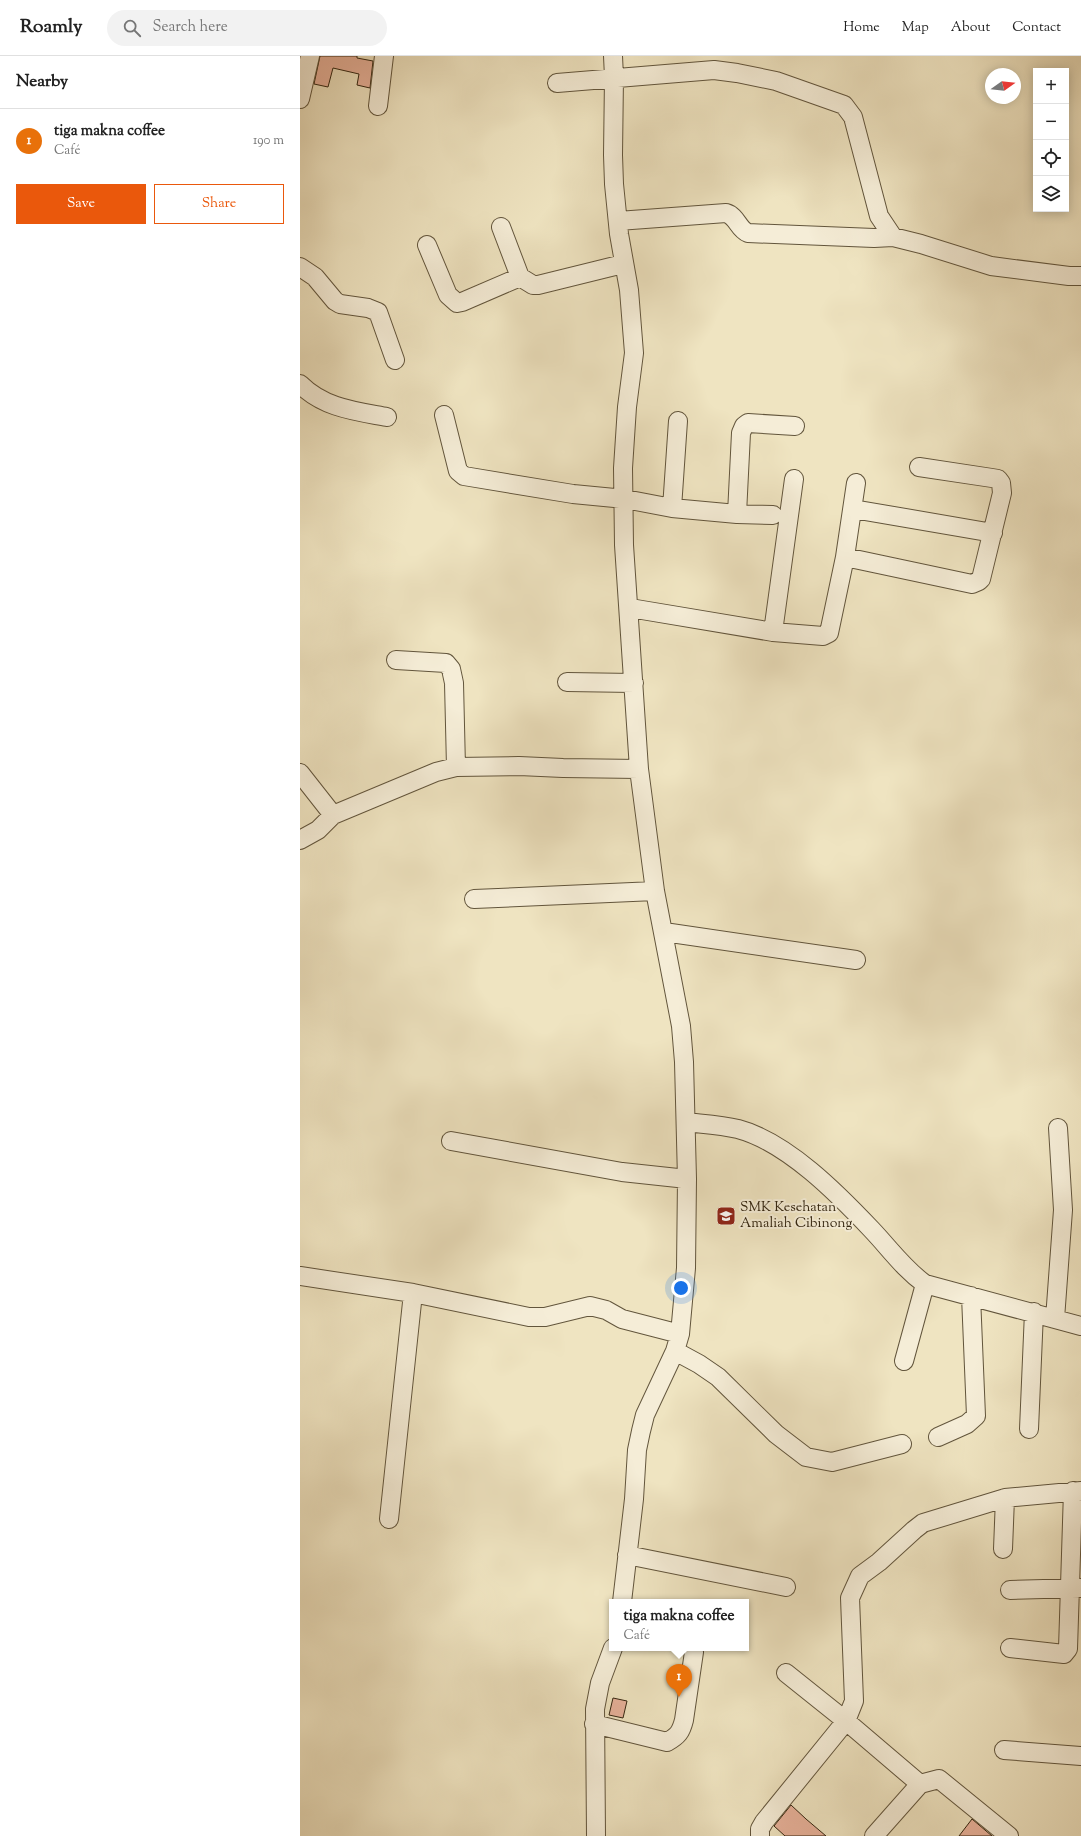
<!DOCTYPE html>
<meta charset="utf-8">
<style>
body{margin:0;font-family:"Sorts Mill Goudy",serif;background:#f2f2f2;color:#222}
.controls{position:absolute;right:12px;top:12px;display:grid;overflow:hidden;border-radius:0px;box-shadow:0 2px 10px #0003}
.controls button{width:36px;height:36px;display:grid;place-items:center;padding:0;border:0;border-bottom:1px solid #e0e0e0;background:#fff;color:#222;font:20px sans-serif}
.compass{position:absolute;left:685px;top:12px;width:36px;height:36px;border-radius:50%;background:#fff;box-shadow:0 2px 10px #0003;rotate:75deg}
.you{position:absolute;left:381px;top:1232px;width:14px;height:14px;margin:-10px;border:3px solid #fff;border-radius:50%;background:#1a73e8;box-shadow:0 0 0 6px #1a73e833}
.badge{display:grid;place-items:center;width:26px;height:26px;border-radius:50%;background:#ea580c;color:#fff;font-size:13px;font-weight:700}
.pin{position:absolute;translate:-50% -33px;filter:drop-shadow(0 1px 2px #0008)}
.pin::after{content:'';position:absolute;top:21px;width:14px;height:12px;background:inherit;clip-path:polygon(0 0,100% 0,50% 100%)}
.popup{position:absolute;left:309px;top:1543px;width:140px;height:52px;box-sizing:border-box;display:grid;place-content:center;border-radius:0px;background:#fff;filter:drop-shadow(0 1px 3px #0005);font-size:13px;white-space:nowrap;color:#767676}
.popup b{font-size:15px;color:#222}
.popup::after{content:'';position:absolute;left:50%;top:100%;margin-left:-8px;border:8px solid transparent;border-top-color:#fff}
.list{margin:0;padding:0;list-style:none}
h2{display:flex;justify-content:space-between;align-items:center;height:52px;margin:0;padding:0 16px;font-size:17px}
h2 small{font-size:13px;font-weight:400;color:#767676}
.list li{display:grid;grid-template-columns:26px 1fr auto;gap:12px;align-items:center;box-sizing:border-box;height:64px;padding:0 16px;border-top:1px solid #e0e0e0}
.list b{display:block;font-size:15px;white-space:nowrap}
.list p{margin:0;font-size:13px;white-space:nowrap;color:#767676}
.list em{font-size:13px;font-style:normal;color:#767676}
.actions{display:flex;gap:8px;padding:12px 16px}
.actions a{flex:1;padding:9px 0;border:1px solid #ea580c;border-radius:0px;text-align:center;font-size:14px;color:#ea580c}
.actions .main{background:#ea580c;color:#fff}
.icon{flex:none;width:22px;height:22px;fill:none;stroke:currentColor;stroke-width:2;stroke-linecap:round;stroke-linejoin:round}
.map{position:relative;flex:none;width:781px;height:1780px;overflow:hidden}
header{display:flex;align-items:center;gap:24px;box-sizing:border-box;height:56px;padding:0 20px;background:#fff;border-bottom:1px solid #e0e0e0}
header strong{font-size:19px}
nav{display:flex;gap:22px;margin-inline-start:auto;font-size:14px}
.search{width:280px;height:36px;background:#f2f2f2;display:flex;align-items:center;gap:10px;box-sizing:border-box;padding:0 14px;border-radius:22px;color:#767676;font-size:15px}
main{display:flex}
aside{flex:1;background:#fff}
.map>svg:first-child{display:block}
.building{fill:#e8b29b;stroke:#332510}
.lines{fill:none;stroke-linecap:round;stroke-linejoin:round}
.minor-casing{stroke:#62553c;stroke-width:20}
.minor{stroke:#f5edd7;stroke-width:18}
.labels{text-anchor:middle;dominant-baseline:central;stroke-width:4;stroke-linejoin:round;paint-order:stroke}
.poi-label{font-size:14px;fill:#332510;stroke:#f5edd7;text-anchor:start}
</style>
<header>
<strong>Roamly</strong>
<div class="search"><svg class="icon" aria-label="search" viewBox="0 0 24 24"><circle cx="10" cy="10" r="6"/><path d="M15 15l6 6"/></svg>Search here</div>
<nav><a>Home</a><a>Map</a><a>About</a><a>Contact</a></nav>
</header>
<main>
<aside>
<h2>Nearby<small></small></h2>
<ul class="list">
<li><span class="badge" style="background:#e8710a">1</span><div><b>tiga makna coffee</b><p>Café</p></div><em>190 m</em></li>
</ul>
<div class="actions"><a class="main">Save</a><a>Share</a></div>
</aside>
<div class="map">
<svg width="781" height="1780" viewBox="0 0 781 1780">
<rect width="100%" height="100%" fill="#efe4c1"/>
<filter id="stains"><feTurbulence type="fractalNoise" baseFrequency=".005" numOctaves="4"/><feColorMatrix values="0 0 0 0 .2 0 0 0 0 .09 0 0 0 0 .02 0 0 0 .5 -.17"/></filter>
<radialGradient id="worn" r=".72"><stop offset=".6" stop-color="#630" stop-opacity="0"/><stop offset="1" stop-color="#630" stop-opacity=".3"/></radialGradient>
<path class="building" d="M20 0H57V2L73 5 70 32 57 29 59 18 33 12 28 31 14 28Z
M313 1642 327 1645 323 1662 309 1659Z
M491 1749 506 1763 526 1780H485L474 1770Z
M672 1763 692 1780H659Z"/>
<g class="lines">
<g class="minor-casing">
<path id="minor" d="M313 0 314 21 313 99 314 128 319 178 329 234 334 297 327 351 323 412 324 489 339 713 355 835 381 970 384 1006 387 1123 386 1212 380 1278 375 1295 345 1359 341 1375 337 1394 334 1443 322 1546
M257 27 414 14 437 17 476 25 544 49 553 61 579 160 593 181
M0 43 10 0
M78 50 84 0
M318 165 426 157C437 160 438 173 448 177L574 182 593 181 621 188 691 210 769 220H781
M201 171 220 221
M127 189 148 239 157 247 162 246 220 221 233 229H238L323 208
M0 211 15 221 35 245 40 248 68 252 78 256 95 304
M0 328C24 352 55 355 87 361
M144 359 158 415 164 420 273 438 325 443 372 452 437 458 473 459
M372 452 378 365
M553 453 693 477
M437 458 441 377 444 370 448 367 495 370
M545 501 556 427
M330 552 473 576 523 580 529 577 545 501 672 528 679 525 681 523 702 437 701 427 698 423 692 422 619 411
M473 576 494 423
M96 604 146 607 151 613 154 627 156 711
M267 626 334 627
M0 717 33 759
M0 784 18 774 33 759 136 716 156 711 219 710 263 712 339 713
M174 843 355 835
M364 876 556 904
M386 1066C403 1068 421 1069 438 1073 487 1086 538 1138 572 1174 590 1193 604 1213 625 1228L781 1270
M151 1085 322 1116 387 1123
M0 1220 113 1237 229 1261H245L290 1250 306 1254 322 1263 380 1278
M755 1263 763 1154 758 1072
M375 1295 399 1308 418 1321 476 1378 506 1401 532 1406 602 1388
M604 1305 625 1228
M729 1373 734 1256
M638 1381 667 1368 676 1360 671 1240
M89 1463 113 1237
M703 1493 705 1442
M327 1499 486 1531
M710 1534 781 1532
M710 1592 764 1598 768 1593 773 1435
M486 1617 546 1665 620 1728
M294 1668 367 1686C378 1680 381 1676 384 1664L394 1596
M704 1694 781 1700
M296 1780 295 1653 300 1627 313 1592
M460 1780V1773L464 1766 546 1665 554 1645 550 1542 560 1520 579 1506 614 1474 623 1467 705 1442 781 1435
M574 1780 620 1728 639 1723 709 1780"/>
</g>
<use href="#minor" class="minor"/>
</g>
<defs>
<g id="school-square" transform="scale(1)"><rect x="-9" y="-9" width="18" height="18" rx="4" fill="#8f2418" stroke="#f5edd7"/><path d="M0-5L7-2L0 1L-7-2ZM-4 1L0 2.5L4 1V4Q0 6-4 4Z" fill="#fff"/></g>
</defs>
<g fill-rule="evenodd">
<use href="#school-square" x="426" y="1160"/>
</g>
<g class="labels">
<g class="poi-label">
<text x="440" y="1152">SMK Kesehatan<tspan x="440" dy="16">Amaliah Cibinong</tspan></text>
</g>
</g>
<rect width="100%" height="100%" filter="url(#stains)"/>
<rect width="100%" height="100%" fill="url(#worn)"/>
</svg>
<div class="controls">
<button>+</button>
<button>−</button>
<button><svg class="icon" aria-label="locate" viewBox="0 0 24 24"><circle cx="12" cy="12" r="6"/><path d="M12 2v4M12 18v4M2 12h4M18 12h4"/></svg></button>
<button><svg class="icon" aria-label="layers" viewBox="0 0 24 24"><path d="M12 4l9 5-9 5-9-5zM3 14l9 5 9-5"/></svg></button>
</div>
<svg class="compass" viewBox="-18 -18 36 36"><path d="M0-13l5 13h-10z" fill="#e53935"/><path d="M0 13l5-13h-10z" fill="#767676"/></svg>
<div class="you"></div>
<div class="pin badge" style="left:379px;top:1641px;background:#e8710a">1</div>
<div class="popup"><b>tiga makna coffee</b>Café</div>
</div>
</main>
